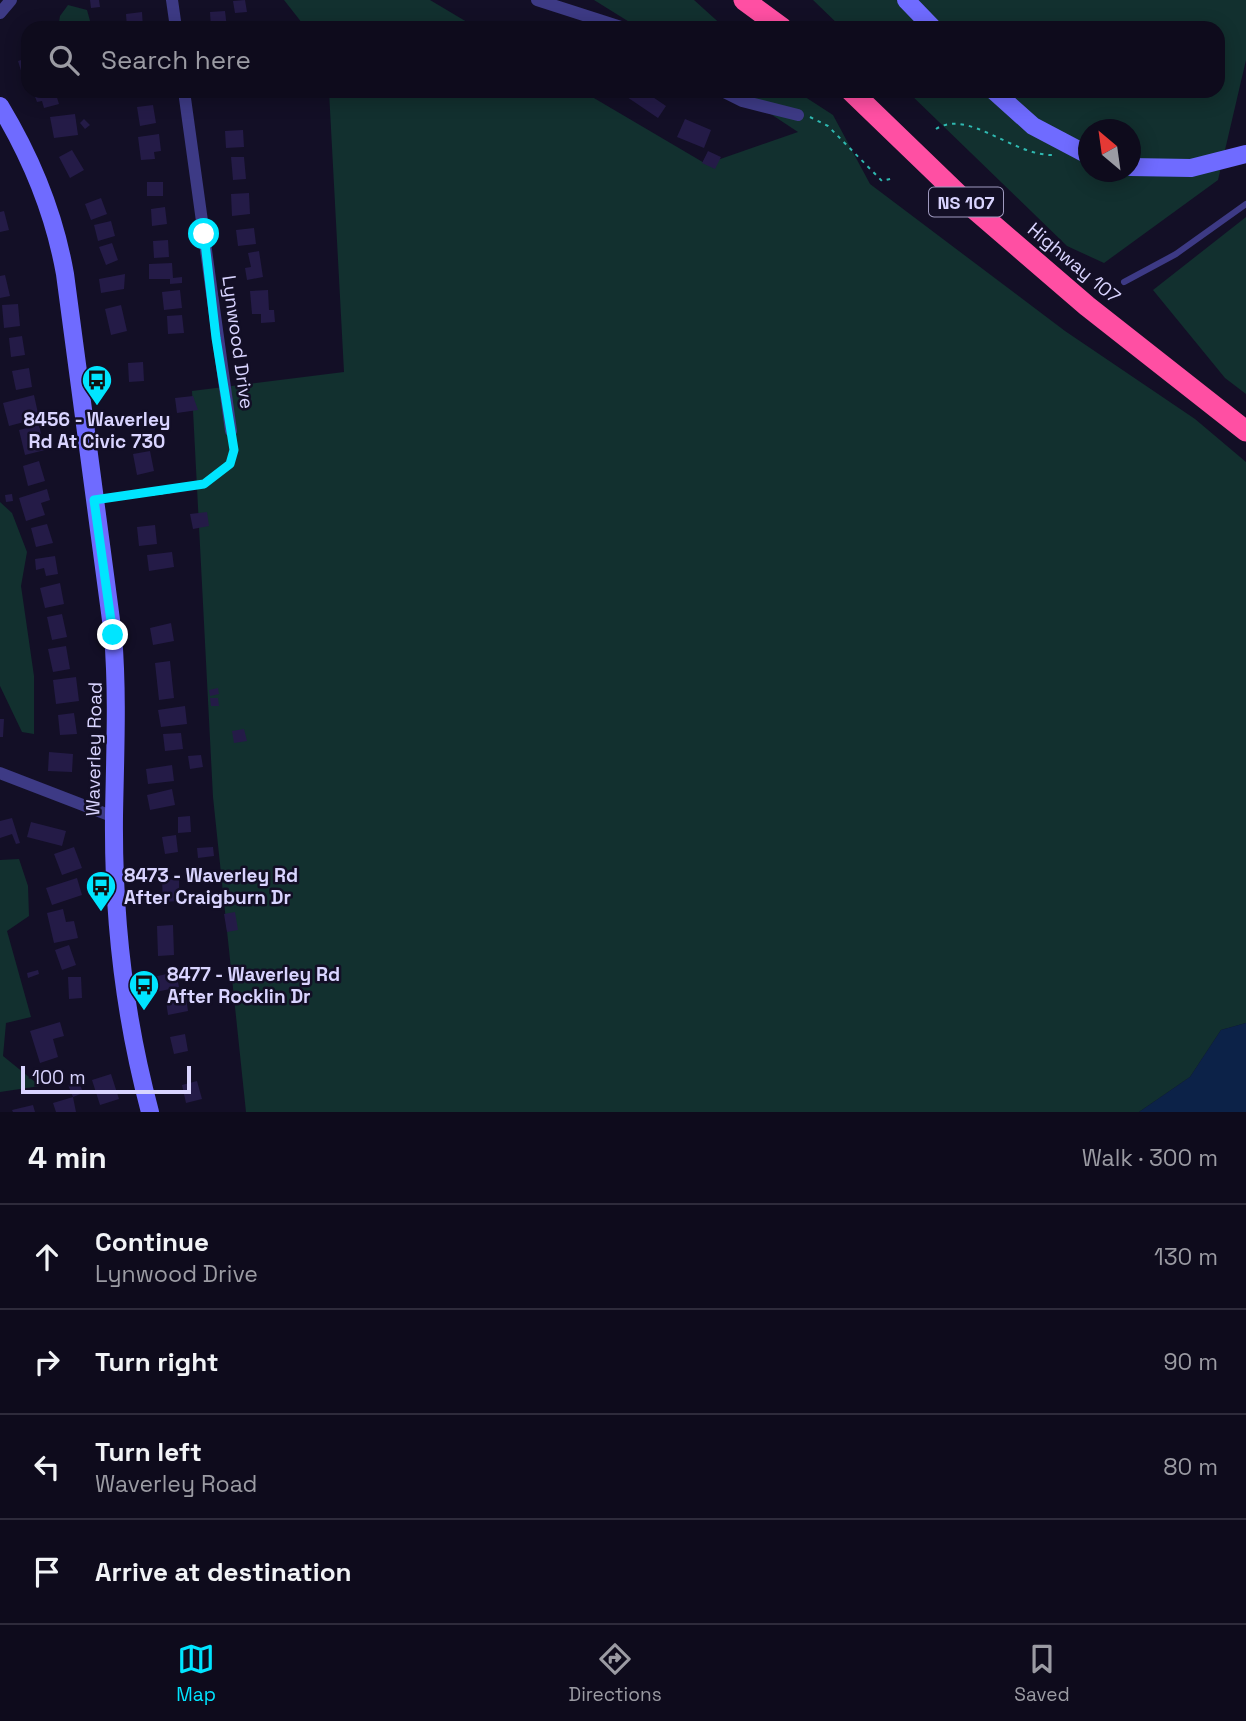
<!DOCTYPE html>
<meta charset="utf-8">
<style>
body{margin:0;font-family:"Space Grotesk",sans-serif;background:#1c1929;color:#f1f3f6}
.compass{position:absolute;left:1078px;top:119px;width:63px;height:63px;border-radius:50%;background:#0e0b1c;box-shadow:0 4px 18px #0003;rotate:331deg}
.scale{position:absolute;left:21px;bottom:18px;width:170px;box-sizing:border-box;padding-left:7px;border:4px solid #d9d4ff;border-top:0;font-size:19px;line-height:24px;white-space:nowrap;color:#d9d4ff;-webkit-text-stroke:5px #130f26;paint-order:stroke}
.stop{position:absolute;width:21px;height:21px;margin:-16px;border:5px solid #00e5ff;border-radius:50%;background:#fff}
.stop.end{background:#00e5ff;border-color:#fff;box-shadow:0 2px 7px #0008}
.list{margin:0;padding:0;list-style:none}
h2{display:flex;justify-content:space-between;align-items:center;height:91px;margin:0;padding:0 28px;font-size:30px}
h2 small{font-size:23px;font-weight:400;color:#9b9ba3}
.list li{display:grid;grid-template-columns:46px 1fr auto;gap:21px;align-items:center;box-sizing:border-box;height:105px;padding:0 28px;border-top:2px solid #2e2b3b}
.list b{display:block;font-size:26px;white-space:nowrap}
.list p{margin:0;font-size:23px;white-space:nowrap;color:#9b9ba3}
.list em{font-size:23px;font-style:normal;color:#9b9ba3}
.icon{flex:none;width:38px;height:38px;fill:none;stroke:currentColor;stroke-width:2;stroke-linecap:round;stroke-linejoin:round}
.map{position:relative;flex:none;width:1246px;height:1112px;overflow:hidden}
.search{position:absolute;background:#0e0b1c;box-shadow:0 4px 18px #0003;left:21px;right:21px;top:21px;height:77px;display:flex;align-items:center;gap:18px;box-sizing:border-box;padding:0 24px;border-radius:21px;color:#9b9ba3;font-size:26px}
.sheet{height:511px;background:#0e0b1c}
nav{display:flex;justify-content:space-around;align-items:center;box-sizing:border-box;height:98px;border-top:2px solid #2e2b3b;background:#0e0b1c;font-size:19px;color:#9b9ba3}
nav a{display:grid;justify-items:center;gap:4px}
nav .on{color:#00e5ff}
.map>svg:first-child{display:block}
.green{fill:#12302f;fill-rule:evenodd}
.water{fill:#0c2248}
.building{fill:#241b47}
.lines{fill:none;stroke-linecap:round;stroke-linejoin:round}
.path{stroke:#2fb8b0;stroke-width:2;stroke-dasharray:3.5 5;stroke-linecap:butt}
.lane{stroke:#3d3a85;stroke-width:6}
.street{stroke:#3d3a85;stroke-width:12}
.secondary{stroke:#6f6bff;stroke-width:18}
.highway{stroke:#ff4fa3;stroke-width:21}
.route{stroke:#00e5ff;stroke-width:9}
.labels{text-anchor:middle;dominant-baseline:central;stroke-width:5;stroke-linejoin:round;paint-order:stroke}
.shield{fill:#130f26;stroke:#9e99be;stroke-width:2}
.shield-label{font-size:18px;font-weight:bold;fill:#d9d4ff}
.street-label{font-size:19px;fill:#d9d4ff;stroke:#130f26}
.poi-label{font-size:19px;font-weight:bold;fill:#d9d4ff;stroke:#130f26;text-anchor:start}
</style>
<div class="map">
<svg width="1246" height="1112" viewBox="0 0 1246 1112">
<rect width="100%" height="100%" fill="#130f26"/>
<path class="green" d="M284 0H430L477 28H306Z
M594 0H694L725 28H639Z
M813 0H1246V60L1218 180 1104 263 1067 246 907 91H1218V28H842ZM1088 130H1130V172H1088Z
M68 5 87 10 92 28H58L60 16Z
M329 91H582L706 164 798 132 736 91H796L833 115 870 184 1065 331 1195 419 1246 462V1023L1221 1030 1190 1077 1139 1112H246L213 797 192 391 344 372Z
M1246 217V394L1225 378 1153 290Z
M0 502 12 513 27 552 21 586 34 676V734L22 732 0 686Z
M19 859 28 886 29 916 7 931 31 1017 6 1023 3 1056 40 1086 0 1092V860Z"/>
<path class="water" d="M1246 1023V1112H1139L1190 1077 1221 1030Z"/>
<path class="building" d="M90 0H99L100 7 91 8Z
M245 0 247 12 235 13 233 1Z
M225 11 227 28H211L210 12Z
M142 12 143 28H127L126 14Z
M28 58V78L24 80 18 61Z
M33 91H55L59 104 44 108 42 101 37 102Z
M632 91H644L666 106 658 118 627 97Z
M153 105 156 123 140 126 137 107Z
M75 114 78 135 54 138 50 117Z
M84 119 90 125 85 129 80 123Z
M685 119 711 130 704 148 677 137Z
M243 130 244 147 226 148 225 131Z
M159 134 161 151 154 152 155 159 141 160 138 137Z
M72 150 84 170 70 178 59 157Z
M708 151 721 157 715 169 702 163Z
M231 157H244L246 179 233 180Z
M147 182H163V196H147Z
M249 193 250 214 232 216 231 194Z
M101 198 107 214 91 220 85 204Z
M165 207 167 224 152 226 151 209Z
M4 211 9 230 0 232V212Z
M111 221 115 236 98 241 94 225Z
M254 228 256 244 238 246 236 230Z
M168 240 169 257 154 258 153 241Z
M112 243 118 260 106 265 99 247Z
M259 251 263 277 247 280 245 268 251 267 248 253Z
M172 263 173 278 182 277V283L170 284V279H149V264Z
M125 274 124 289 101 293 99 279Z
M5 275 10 296 0 298V276Z
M180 290 182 308 164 310 162 292Z
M268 290 269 310H274L275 322 261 323V314H252L250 291Z
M18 304 20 326 4 328 2 305Z
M121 305 127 331 111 335 105 309Z
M182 315 184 333 168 334 167 316Z
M22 336 25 355 11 357 9 338Z
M143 362 144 381 129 382 128 363Z
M29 368 32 387 16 390 12 371Z
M34 395 39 418 9 426 3 403Z
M193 396 198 410 177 413 175 398Z
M148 412 150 423 137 424 135 414Z
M39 425 45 450 25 455 19 430Z
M150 451 154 471 137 475 133 454Z
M39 461 45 481 28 486 23 466Z
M47 489 50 500 41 503 45 515 26 521 19 498Z
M12 494 13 501 6 502 5 495Z
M207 512 209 526 193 529 190 514Z
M47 524 53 543 36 547 31 528Z
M155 525 157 544 139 546 137 527Z
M172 552 174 567 149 571 147 555Z
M55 556 58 574 46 576 44 568 36 570 35 559Z
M60 583 64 604 45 608 40 588Z
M62 614 67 637 52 640 47 617Z
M171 623 174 641 153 645 150 628Z
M66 646 70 669 53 672 48 649Z
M170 661 174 698 159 700 155 663Z
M76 677 79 701 56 704 53 680Z
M218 688 219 694 210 696 209 690Z
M210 698H218L219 706H211Z
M185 706 187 724 161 727 158 710Z
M74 713 77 734 60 735 58 715Z
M0 719H4L3 737H0Z
M244 729 247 741 234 743 232 731Z
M181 733 183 749 165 751 163 734Z
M49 752 73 754 72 772 48 771Z
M201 755 203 767 190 769 188 756Z
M172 765 174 781 148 784 146 769Z
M172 789 175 805 150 810 147 795Z
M190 816 191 832 178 833V817Z
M12 818 20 843 16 844 12 834 0 838V821Z
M31 822 66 831 62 846 27 837Z
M176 835 178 852 165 854 162 837Z
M74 847 82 868 62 875 54 854Z
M213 847 214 856 198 858 197 848Z
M77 878 82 895 52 905 46 888Z
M179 879V901L163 902 162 880Z
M63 909 66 922 74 921 78 938 54 943 47 913Z
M235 912 238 930 227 932 224 914Z
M173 925 174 955 158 956 157 926Z
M69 945 76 965 62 970 55 950Z
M38 970 39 974 28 978 27 973Z
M176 972 179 987 156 992 153 977Z
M68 977H81L82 998 69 999Z
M186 997 188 1011 168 1015 166 1001Z
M60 1022 64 1036 53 1039 58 1057 40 1063 30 1031Z
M185 1034 188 1051 174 1054 170 1037Z
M111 1074 119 1099 100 1105 92 1080Z
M79 1081 83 1093 73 1097 68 1085Z
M197 1081 202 1099 186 1103 182 1085Z
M73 1097 76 1112H56L53 1103Z
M33 1105 35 1112H13L12 1110Z"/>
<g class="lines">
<path class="path" d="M810 117 828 126 882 181 894 178
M936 129C969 108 1013 157 1055 155
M109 498C143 497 241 492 233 442"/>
<path class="lane" d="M1124 282 1176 254 1246 204"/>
<path class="street" d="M172 0 176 28
M537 0 624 28
M0 13 11 0
M184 91 231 431
M722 91 742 101 798 115
M0 773 114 817"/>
<path class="secondary" d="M906 0 933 28
M994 91 1033 126 1088 155
M0 106C32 159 54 212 65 274L113 635C118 696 115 755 114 816 113 917 124 1015 150 1112
M1130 167 1191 168 1246 154"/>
<path class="highway" d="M744 0 782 28
M851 91 964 200 1087 306 1246 431"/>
</g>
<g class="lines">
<path class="route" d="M113 635 94 500 204 484 230 464 234 450 216 338 204 234"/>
</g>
<defs>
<g id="bus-pin" transform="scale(1.575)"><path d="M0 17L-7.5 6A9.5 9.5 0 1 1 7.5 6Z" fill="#00e5ff" stroke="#130f26"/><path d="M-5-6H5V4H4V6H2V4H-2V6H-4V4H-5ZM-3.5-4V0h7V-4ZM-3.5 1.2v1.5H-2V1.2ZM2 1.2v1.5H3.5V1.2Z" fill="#111"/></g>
</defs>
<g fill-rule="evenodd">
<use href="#bus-pin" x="97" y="380"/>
<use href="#bus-pin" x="101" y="886"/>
<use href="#bus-pin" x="144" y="985"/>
</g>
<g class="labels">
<rect class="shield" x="929" y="187.5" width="74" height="29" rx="5"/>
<g class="shield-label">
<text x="966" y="202">NS 107</text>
</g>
<g class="street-label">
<text transform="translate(1074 263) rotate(40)">Highway 107</text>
<text transform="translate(238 342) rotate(82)">Lynwood Drive</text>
<text transform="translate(94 749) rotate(-89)">Waverley Road</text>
</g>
<g class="poi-label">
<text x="97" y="419" text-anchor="middle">8456 - Waverley<tspan x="97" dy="22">Rd At Civic 730</tspan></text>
<text x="124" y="875">8473 - Waverley Rd<tspan x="124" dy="22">After Craigburn Dr</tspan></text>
<text x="167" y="974">8477 - Waverley Rd<tspan x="167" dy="22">After Rocklin Dr</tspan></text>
</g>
</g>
</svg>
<svg class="compass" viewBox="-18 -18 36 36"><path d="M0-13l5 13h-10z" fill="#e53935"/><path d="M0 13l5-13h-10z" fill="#9b9ba3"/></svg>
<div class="scale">100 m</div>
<div class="stop" style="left:204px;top:234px"></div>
<div class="stop end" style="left:113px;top:635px"></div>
<div class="search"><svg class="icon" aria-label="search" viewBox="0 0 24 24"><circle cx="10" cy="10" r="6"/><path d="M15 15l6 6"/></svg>Search here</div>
</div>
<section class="sheet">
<h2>4 min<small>Walk · 300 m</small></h2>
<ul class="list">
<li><svg class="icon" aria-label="ahead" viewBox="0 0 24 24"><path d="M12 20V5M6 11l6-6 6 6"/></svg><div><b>Continue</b><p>Lynwood Drive</p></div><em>130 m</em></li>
<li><svg class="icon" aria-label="right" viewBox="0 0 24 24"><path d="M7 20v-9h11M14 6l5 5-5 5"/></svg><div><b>Turn right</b></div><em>90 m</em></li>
<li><svg class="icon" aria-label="left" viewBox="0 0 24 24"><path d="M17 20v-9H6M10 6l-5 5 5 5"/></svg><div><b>Turn left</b><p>Waverley Road</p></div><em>80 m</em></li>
<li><svg class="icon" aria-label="arrive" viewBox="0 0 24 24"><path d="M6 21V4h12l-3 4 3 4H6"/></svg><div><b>Arrive at destination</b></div></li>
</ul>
</section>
<nav>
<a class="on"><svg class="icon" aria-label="map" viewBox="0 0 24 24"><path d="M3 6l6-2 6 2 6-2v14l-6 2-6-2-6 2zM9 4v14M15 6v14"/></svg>Map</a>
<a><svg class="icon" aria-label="directions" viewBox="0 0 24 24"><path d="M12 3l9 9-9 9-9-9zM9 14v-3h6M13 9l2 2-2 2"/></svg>Directions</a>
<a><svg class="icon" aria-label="saved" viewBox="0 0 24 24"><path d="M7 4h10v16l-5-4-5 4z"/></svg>Saved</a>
</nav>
